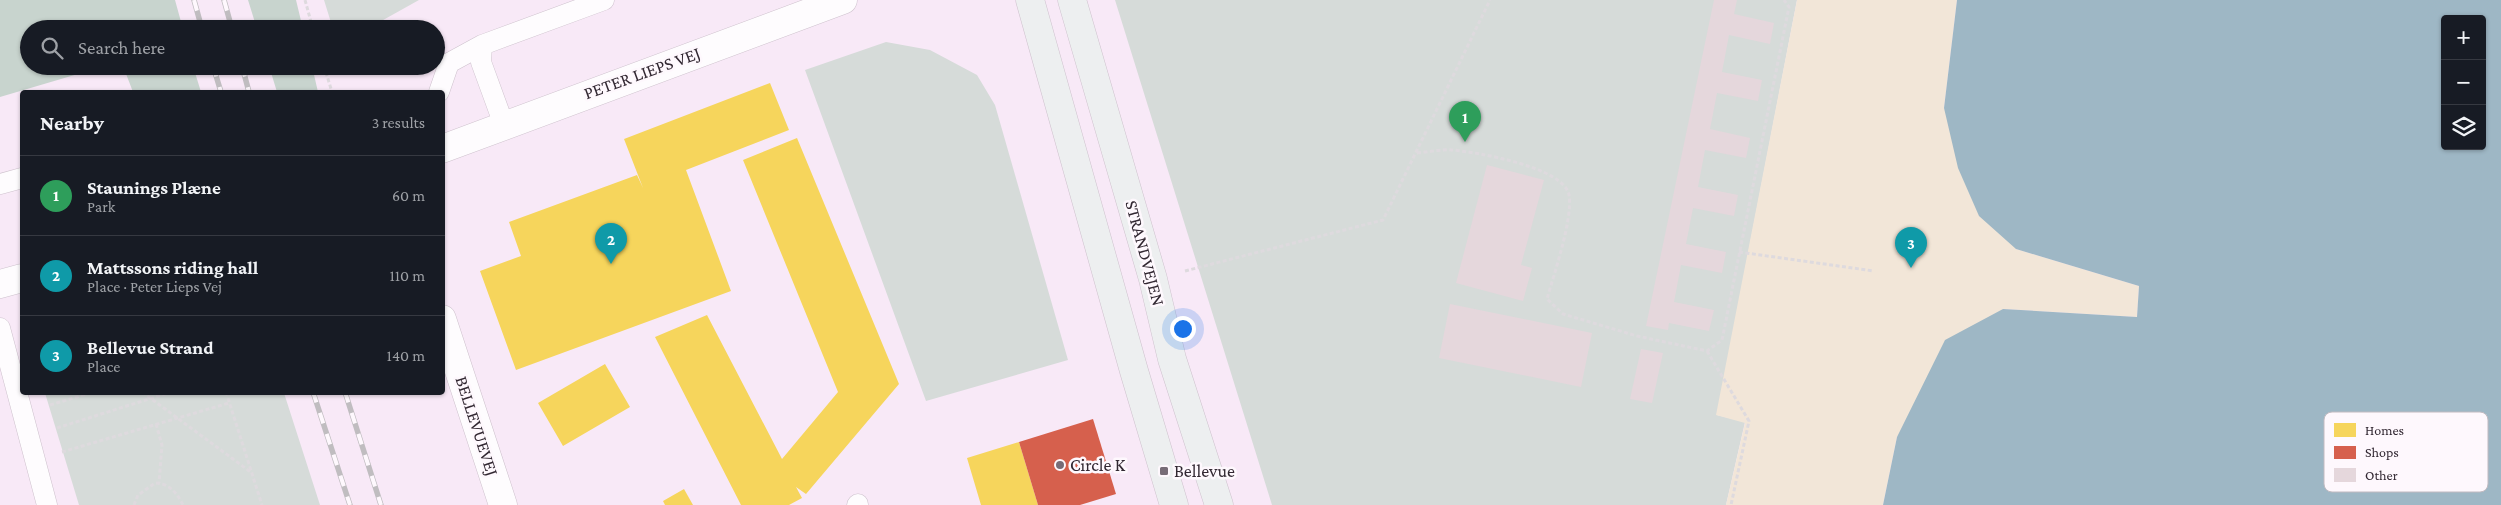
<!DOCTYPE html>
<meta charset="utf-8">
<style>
body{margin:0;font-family:"Crimson Pro",serif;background:#20242c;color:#f1f3f6}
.controls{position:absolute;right:15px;top:15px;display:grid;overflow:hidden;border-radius:5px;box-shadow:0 1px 4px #0004}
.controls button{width:45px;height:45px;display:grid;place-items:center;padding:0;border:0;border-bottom:1px solid #363941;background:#171b24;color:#f1f3f6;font:25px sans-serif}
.you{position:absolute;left:1182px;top:328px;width:18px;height:18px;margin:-12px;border:4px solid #fff;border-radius:50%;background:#1a73e8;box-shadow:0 0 0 8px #1a73e833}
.badge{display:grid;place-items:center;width:32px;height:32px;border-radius:50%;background:#776c77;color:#fff;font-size:16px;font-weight:700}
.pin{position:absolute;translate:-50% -41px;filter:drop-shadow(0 1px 2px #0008)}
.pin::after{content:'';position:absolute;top:26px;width:18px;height:15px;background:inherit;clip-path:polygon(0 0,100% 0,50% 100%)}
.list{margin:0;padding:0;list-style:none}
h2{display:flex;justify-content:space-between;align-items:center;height:65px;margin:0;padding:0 20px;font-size:21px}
h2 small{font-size:16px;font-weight:400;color:#9ea1a6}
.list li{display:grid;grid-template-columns:32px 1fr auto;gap:15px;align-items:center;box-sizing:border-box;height:80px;padding:0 20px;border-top:1px solid #363941}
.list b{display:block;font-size:19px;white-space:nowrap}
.list p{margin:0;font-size:16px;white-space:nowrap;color:#9ea1a6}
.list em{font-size:16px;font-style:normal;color:#9ea1a6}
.icon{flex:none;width:28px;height:28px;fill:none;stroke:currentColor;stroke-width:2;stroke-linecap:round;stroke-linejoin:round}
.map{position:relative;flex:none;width:2501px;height:505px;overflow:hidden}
.search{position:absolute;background:#171b24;box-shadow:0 1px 4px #0004;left:20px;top:20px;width:425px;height:55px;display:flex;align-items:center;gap:12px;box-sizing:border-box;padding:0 18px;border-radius:28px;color:#9ea1a6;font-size:19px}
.panel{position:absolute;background:#171b24;box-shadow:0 1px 4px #0004;left:20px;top:90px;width:425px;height:305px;border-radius:5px}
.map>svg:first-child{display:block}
.green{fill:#d6dbd9}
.forest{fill:#c8d4ce}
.sand{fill:#f2e6d8}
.water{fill:#9eb7c5;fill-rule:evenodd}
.homes{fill:#f6d55c}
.shops{fill:#d6604d}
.building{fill:#e5d7dc}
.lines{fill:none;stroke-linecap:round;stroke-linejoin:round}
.service-casing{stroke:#cec2cd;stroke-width:21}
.minor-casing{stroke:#cec2cd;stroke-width:29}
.secondary-casing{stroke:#cec2cd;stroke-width:29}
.path{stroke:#dedade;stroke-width:3;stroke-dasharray:4 2.5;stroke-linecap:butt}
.service{stroke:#fefcfe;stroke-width:20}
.minor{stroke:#fefcfe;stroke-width:28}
.secondary{stroke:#edeff0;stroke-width:28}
.rail-casing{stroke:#c0bdc0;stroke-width:5.5}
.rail{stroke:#fef8fd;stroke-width:4;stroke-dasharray:11;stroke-linecap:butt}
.poi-dot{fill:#776c77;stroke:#fef8fd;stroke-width:2}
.labels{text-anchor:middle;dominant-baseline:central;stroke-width:5;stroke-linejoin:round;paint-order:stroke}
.street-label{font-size:18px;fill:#322832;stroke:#fef8fd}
.poi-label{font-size:18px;fill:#322832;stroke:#fef8fd;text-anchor:start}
.key{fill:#fef8fd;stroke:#c1bac0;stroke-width:1}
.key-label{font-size:14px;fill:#322832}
</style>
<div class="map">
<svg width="2501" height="505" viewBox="0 0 2501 505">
<rect width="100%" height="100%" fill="#f8e9f7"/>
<path class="green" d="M324 0H419L367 29H333Z
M1115 0H1797L1717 415 1745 422 1726 505H1272Z
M886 42 930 50 977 75 995 105 1068 360 926 401 805 70Z
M45 393H284L320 505H79Z"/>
<path class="forest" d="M0 0H175L183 29H29V66H105L0 97Z
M248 0H296L303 29H257Z
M123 66H193L201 92H133Z
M269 66H312L318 92H277Z"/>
<path class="sand" d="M1797 0H1957L1944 108 2016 249 2139 286 2137 317 2003 309 1897 437 1883 505H1726L1745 423 1716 415Z"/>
<path class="water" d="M1957 0H2501V505H1883L1897 437 1945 340 2003 309 2137 317 2139 286 2016 249 1979 216 1958 168 1944 108ZM2445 19H2482V146H2445Z"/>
<path class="homes" d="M770 83 789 130 686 170 731 291 516 370 480 271 521 256 509 222 637 175 643 188 624 139Z
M797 138 899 384 806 494 796 487 802 498 789 505H741L655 337 707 315 782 459 838 392 743 160Z
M605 364 630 407 563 446 538 403Z
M1019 442 1038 505H981L967 458Z
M684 489 693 505H665L663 501Z"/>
<path class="shops" d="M1093 419 1116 494 1080 505H1038L1019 442Z"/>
<path class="building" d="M1714 0H1737L1734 14 1774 23 1770 44 1729 35 1722 72 1762 80 1758 101 1717 93 1710 129 1750 138 1746 158 1705 150 1698 187 1738 195 1734 216 1693 208 1686 244 1726 252 1722 273 1681 265 1674 302 1714 310 1709 331 1669 323 1668 330 1646 326Z
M1487 165 1544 180 1521 265 1532 268 1523 301 1456 283Z
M1450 304 1592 333 1581 387 1439 358Z
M1641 349 1663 353 1652 403 1630 399Z"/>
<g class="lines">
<g class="service-casing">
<path id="service" d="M439 92 449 63 482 45
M504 125 481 62 482 45 604 0
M0 184 22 178
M0 328 47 505
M857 505 858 504"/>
</g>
<g class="minor-casing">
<path id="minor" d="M442 149 843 0
M0 284 22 278
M442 319 503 505"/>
</g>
<g class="secondary-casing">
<path id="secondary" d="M1030 0 1134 371 1174 505
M1072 0 1153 279 1172 359 1219 505"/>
</g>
<path class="path" d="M305 0 313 29
M324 66 332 92
M1417 153C1429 152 1441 149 1452 150 1476 152 1564 167 1569 195 1573 219 1554 274 1547 299L1563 314 1637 336 1707 351 1722 340 1789 7 1784 0
M1739 252 1874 271
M1185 271 1383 220 1490 0
M1707 351 1749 421 1731 505
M142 392 252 473
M226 392 262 505
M50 405 93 392
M156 424 162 445 159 483
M57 428 171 392
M62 452 229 403
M134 505 138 495 155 483C169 483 177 493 183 505"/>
<use href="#service" class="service"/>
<use href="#minor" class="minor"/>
<use href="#secondary" class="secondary"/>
<g class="rail-casing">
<path id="rail" d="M194 0 202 29
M224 0 232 29
M213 66 221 92
M242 66 249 92
M313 392 350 505
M345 392 381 505"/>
</g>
<use href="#rail" class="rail"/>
</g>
<g class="poi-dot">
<circle cx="1060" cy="465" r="5"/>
<rect x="1159" y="466" width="10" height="10" rx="2.5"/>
</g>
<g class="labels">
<g class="street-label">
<text transform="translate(642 73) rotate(-20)">PETER LIEPS VEJ</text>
<text transform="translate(1145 253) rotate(75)">STRANDVEJEN</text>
<text transform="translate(477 426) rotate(72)">BELLEVUEVEJ</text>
</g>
<g class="poi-label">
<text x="1070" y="465">Circle K</text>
<text x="1174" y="471">Bellevue</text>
</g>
</g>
<rect x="2324" y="412" width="164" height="80" rx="8" class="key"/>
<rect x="2334" y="423" width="22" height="14" fill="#f6d55c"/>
<rect x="2334" y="446" width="22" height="13" fill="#d6604d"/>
<rect x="2334" y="468" width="22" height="14" fill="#e5d7dc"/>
<g class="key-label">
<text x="2365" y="435">Homes</text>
<text x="2365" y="457">Shops</text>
<text x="2365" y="480">Other</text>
</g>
</svg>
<div class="controls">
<button>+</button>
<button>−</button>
<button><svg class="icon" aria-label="layers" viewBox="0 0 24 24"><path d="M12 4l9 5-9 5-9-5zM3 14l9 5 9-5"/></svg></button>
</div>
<div class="you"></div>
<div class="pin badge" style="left:1465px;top:142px;background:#2e9e5b">1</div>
<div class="pin badge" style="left:611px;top:264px;background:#0f9aa8">2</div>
<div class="pin badge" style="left:1911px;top:268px;background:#0f9aa8">3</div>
<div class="search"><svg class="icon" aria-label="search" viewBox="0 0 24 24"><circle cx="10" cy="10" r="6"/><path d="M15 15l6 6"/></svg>Search here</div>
<section class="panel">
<h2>Nearby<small>3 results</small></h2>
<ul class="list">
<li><span class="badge" style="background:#2e9e5b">1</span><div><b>Staunings Plæne</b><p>Park</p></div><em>60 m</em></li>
<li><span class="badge" style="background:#0f9aa8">2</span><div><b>Mattssons riding hall</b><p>Place · Peter Lieps Vej</p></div><em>110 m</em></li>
<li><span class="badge" style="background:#0f9aa8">3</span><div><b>Bellevue Strand</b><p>Place</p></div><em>140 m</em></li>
</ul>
</section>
</div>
